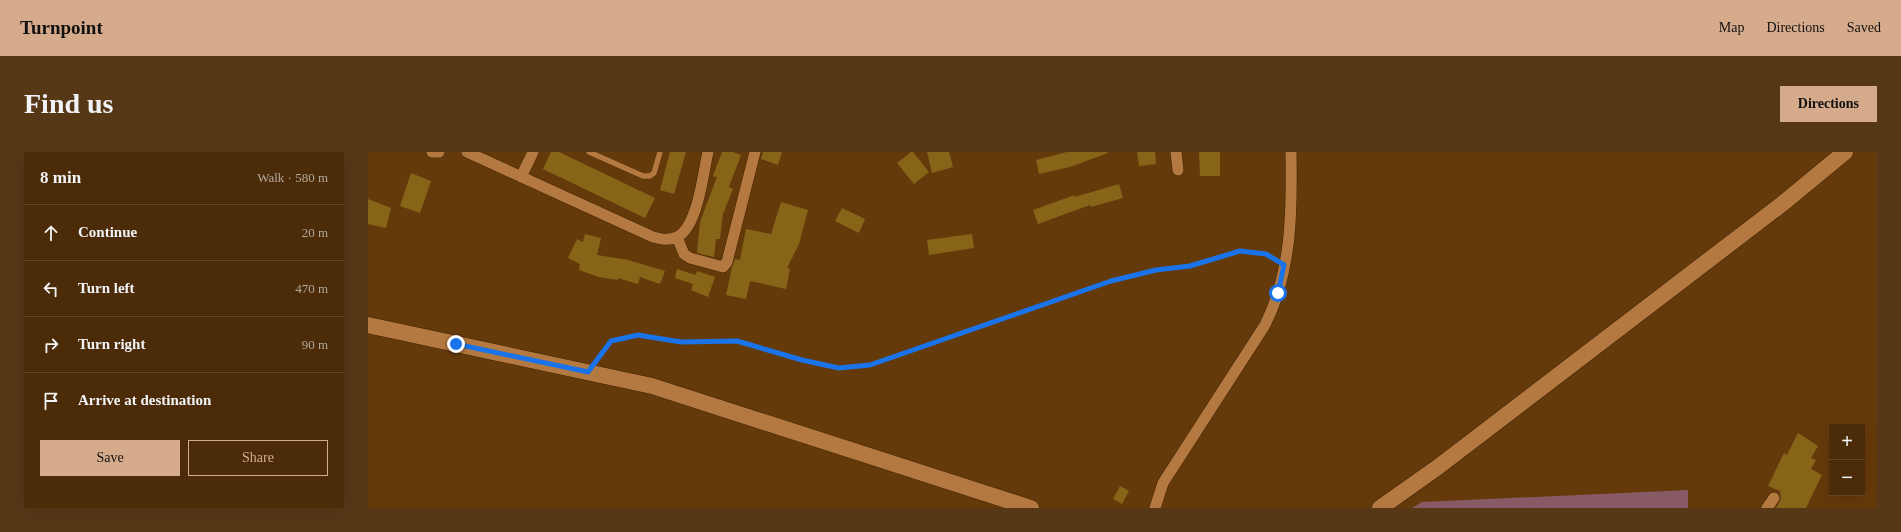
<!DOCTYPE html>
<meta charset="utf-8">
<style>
body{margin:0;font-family:"Times New Roman",serif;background:#563816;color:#f1f3f6}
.controls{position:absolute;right:12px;bottom:12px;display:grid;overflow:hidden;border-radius:0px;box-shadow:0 4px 16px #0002}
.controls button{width:36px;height:36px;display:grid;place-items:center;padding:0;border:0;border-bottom:1px solid #634829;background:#4c2c08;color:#f1f3f6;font:20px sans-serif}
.stop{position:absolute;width:12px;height:12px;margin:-9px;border:3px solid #1a73e8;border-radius:50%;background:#fff}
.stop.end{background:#1a73e8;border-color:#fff;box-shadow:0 1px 4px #0008}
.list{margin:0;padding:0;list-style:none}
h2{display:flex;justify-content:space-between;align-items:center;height:52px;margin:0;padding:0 16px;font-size:17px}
h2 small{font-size:13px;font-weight:400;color:#b2a79c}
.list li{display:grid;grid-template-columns:26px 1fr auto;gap:12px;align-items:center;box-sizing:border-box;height:56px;padding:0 16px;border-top:1px solid #634829}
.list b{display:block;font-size:15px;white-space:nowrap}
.list em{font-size:13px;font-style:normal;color:#b2a79c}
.actions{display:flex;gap:8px;padding:12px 16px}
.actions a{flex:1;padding:9px 0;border:1px solid #d6ab8b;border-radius:0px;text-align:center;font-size:14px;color:#d6ab8b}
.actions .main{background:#d6ab8b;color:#111}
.icon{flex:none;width:22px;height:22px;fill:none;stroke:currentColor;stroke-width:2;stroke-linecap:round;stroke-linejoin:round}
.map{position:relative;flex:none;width:1509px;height:356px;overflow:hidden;border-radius:0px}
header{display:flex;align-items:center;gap:24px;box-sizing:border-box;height:56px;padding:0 20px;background:#d6ab8b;color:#111}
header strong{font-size:19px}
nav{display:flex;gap:22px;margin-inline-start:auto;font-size:14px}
.intro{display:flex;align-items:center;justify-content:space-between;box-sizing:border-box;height:96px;padding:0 24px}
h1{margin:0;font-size:28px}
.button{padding:10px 18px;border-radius:0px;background:#d6ab8b;color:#111;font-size:14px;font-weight:700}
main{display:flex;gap:24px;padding:0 24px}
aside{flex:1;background:#4c2c08;border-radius:0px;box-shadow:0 4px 16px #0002}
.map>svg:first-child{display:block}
.green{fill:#875a65}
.building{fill:#866519}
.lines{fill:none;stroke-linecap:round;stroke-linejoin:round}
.lane-casing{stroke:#422404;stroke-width:6}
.street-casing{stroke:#422404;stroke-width:12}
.secondary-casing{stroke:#422404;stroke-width:17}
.path{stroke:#b79c81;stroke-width:2;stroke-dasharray:3 2;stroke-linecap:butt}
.lane{stroke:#b47940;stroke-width:5.5}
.street{stroke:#b47940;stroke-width:11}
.secondary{stroke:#b47940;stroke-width:16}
.route{stroke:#1a73e8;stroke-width:5}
</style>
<header>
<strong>Turnpoint</strong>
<nav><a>Map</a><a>Directions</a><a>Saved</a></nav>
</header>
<div class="intro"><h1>Find us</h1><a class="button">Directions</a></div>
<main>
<aside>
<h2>8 min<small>Walk · 580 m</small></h2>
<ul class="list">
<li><svg class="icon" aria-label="ahead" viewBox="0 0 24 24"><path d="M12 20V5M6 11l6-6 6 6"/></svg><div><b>Continue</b></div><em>20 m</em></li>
<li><svg class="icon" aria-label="left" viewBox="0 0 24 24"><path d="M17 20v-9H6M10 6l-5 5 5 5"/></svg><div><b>Turn left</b></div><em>470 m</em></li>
<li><svg class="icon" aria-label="right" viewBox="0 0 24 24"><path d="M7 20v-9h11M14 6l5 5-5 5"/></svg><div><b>Turn right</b></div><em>90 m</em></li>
<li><svg class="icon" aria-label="arrive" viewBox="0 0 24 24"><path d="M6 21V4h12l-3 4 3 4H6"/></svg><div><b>Arrive at destination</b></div></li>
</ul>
<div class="actions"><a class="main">Save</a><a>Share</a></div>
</aside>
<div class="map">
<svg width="1509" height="356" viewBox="0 0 1509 356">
<rect width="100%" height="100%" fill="#653a0b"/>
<path class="green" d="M1320 338V356H1044L1054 350Z"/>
<path class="building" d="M183 0H191L287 46 277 66 175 17Z
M302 0H318L306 42 292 38Z
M354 0H365L373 3 361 35 365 37 355 62 352 87H348L346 105 329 101 332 70 349 25 345 24Z
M395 0H414L410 13 393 7Z
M543 0H545L561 20 546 32 529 11Z
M559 0H581L585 15 564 21Z
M699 0H740V1L702 15 671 22 668 8Z
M769 0H787L788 12 771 14Z
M831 0H852V24H832Z
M43 21 63 29 52 61 32 54Z
M751 32 755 46 723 55 722 53 670 72 665 58 707 43V45Z
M0 47 23 56 18 76 0 72Z
M413 50 440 58 431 92 419 116 422 117 418 137 382 129 378 147 358 143 364 115 367 107 372 108 378 77 403 82Z
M474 56 497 67 491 81 467 69Z
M217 82 233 86 229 103 260 108 297 119 292 132 272 125 270 132 250 126V128L231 125 211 118 212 112 200 106 209 87 215 90Z
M604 82 606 96 561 103 559 88Z
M309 117 328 123 329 119 347 125 340 145 323 138 325 132 307 126Z
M1430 281 1450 294 1443 306 1448 308 1443 317 1454 323 1438 356H1408L1413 347 1412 339 1400 334 1416 301 1419 303Z
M752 334 761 339 754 352 745 347Z"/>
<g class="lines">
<g class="lane-casing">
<path id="lane" d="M221 0 275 24H282L286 21 292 0"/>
</g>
<g class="street-casing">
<path id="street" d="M64 0H71
M99 0 285 85C293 87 301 89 309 85 330 75 335 21 340 0
M808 0 810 18
M153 25 165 0
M309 85 316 102 322 106 355 115 359 110 387 0
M787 356 795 331 897 173C924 120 924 58 923 0
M1399 356 1406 346"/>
</g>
<g class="secondary-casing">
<path id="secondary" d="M0 173 284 234 663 356
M1012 356 1070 315 1414 52 1477 0"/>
</g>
<path class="path" d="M228 209 243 189 270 183 313 190 369 189 434 208 471 216 502 213 743 129 788 118 822 114 872 99 898 103 908 108"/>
<use href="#lane" class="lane"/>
<use href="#street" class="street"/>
<use href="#secondary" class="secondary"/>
</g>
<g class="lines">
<path class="route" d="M88 192 220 220 243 189 270 183 313 190 369 189 434 208 471 216 502 213 743 129 788 118 822 114 872 99 898 102 916 113 910 141"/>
</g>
</svg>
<div class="controls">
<button>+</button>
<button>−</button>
</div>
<div class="stop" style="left:910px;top:141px"></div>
<div class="stop end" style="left:88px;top:192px"></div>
</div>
</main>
